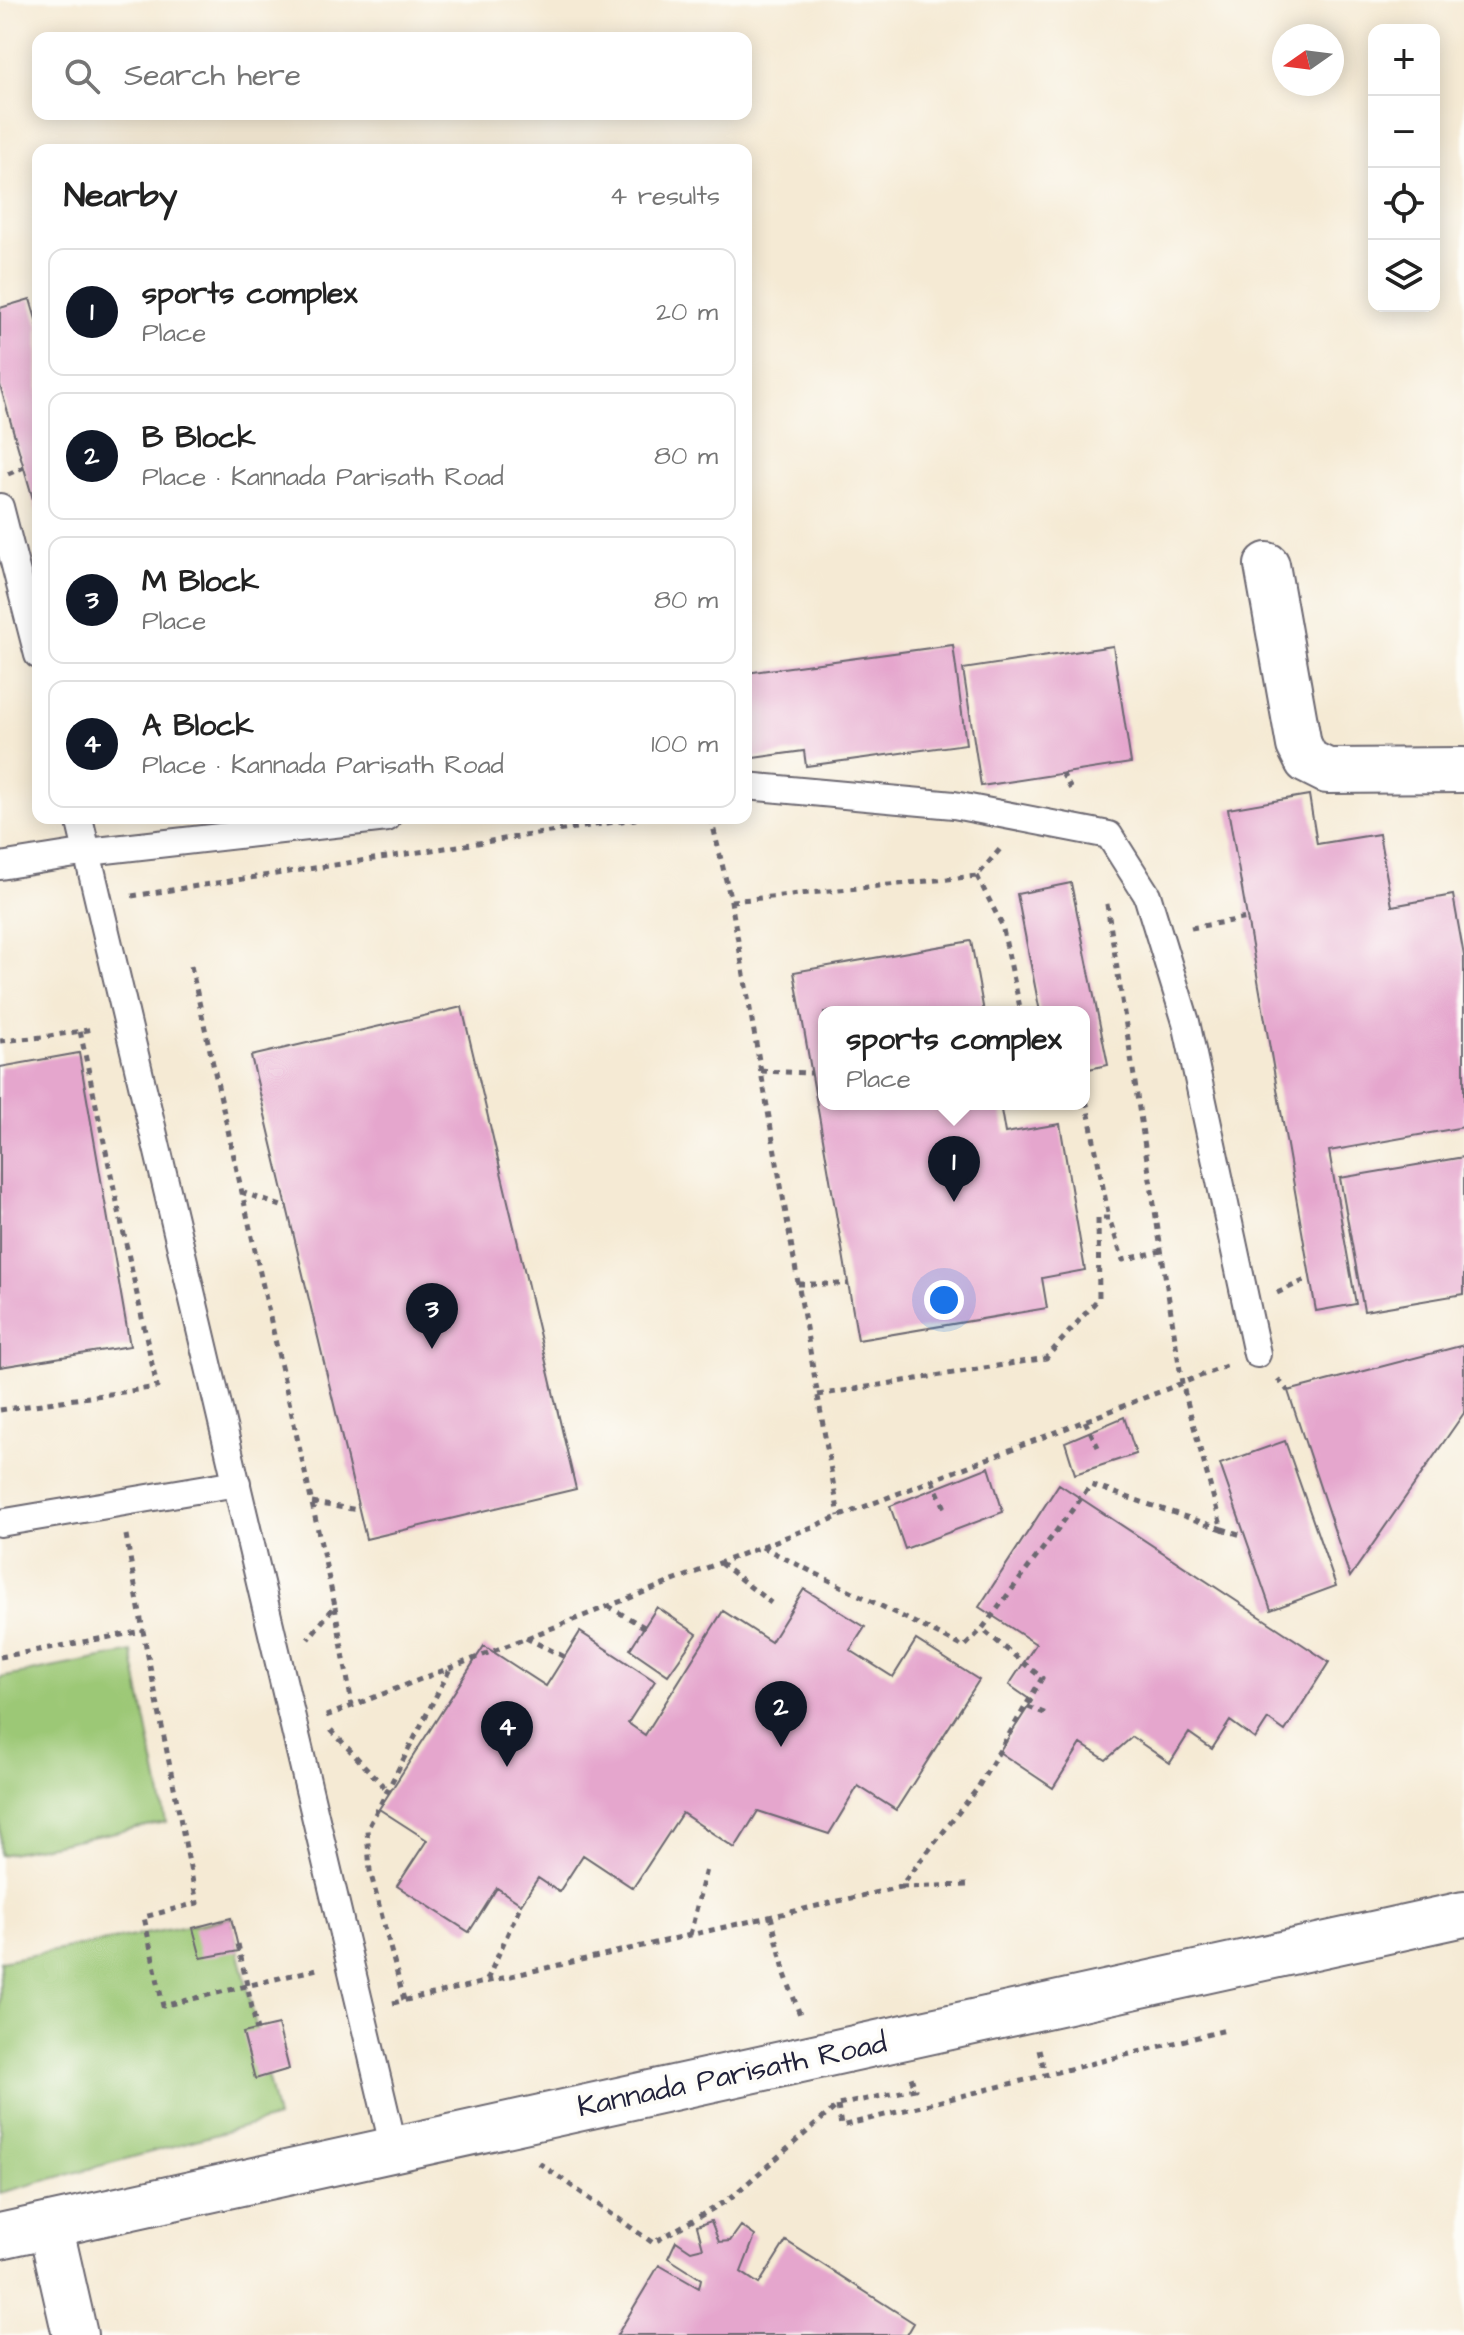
<!DOCTYPE html>
<meta charset="utf-8">
<style>
body{margin:0;font-family:"Architects Daughter",sans-serif;background:#f6f6f6;color:#222}
.controls{position:absolute;right:24px;top:24px;display:grid;overflow:hidden;border-radius:16px;box-shadow:0 4px 20px #0003}
.controls button{width:72px;height:72px;display:grid;place-items:center;padding:0;border:0;border-bottom:2px solid #e0e0e0;background:#fff;color:#222;font:40px sans-serif}
.compass{position:absolute;left:1272px;top:24px;width:72px;height:72px;border-radius:50%;background:#fff;box-shadow:0 4px 20px #0003;rotate:256deg}
.you{position:absolute;left:944px;top:1300px;width:28px;height:28px;margin:-20px;border:6px solid #fff;border-radius:50%;background:#1a73e8;box-shadow:0 0 0 12px #1a73e833}
.badge{display:grid;place-items:center;width:52px;height:52px;border-radius:50%;background:#111827;color:#fff;font-size:26px;font-weight:700}
.pin{position:absolute;translate:-50% -66px;filter:drop-shadow(0 2px 4px #0008)}
.pin::after{content:'';position:absolute;top:42px;width:28px;height:24px;background:inherit;clip-path:polygon(0 0,100% 0,50% 100%)}
.popup{position:absolute;left:818px;top:1006px;width:272px;height:104px;box-sizing:border-box;display:grid;place-content:center;border-radius:16px;background:#fff;filter:drop-shadow(0 2px 6px #0005);font-size:26px;white-space:nowrap;color:#767676}
.popup b{font-size:30px;color:#222}
.popup::after{content:'';position:absolute;left:50%;top:100%;margin-left:-16px;border:16px solid transparent;border-top-color:#fff}
.list{margin:0;padding:0;list-style:none}
h2{display:flex;justify-content:space-between;align-items:center;height:104px;margin:0;padding:0 32px;font-size:34px}
h2 small{font-size:26px;font-weight:400;color:#767676}
.list li{display:grid;grid-template-columns:52px 1fr auto;gap:24px;align-items:center;box-sizing:border-box;height:128px;margin:0 16px 16px;padding:0 16px;border:2px solid #e0e0e0;border-radius:16px}
.list b{display:block;font-size:30px;white-space:nowrap}
.list p{margin:0;font-size:26px;white-space:nowrap;color:#767676}
.list em{font-size:26px;font-style:normal;color:#767676}
.icon{flex:none;width:44px;height:44px;fill:none;stroke:currentColor;stroke-width:2;stroke-linecap:round;stroke-linejoin:round}
.map{position:relative;flex:none;width:1464px;height:2335px;overflow:hidden}
.search{position:absolute;background:#fff;box-shadow:0 4px 20px #0003;left:32px;top:32px;width:720px;height:88px;display:flex;align-items:center;gap:20px;box-sizing:border-box;padding:0 28px;border-radius:16px;color:#767676;font-size:30px}
.panel{position:absolute;background:#fff;box-shadow:0 4px 20px #0003;left:32px;top:144px;width:720px;height:680px;border-radius:16px}
.map>svg:first-child{display:block}
.green{fill:#9cc876;stroke:#5f7558;stroke-width:2}
.building{fill:#e5a6cd}
.lines{fill:none;stroke-linecap:round;stroke-linejoin:round}
.service-casing{stroke:#6c6871;stroke-width:30}
.minor-casing{stroke:#6c6871;stroke-width:48}
.path{stroke:#6c6871;stroke-width:5;stroke-dasharray:6 6;stroke-linecap:butt}
.service{stroke:#fff;stroke-width:26}
.minor{stroke:#fff;stroke-width:44}
.labels{text-anchor:middle;dominant-baseline:central;stroke-width:8;stroke-linejoin:round;paint-order:stroke}
.street-label{font-size:30px;fill:#22223b;stroke:#fdfcf7}
</style>
<div class="map">
<svg width="1464" height="2335" viewBox="0 0 1464 2335">
<rect width="100%" height="100%" fill="#fdfcf7"/>
<filter id="ink" filterUnits="userSpaceOnUse"><feTurbulence type="fractalNoise" baseFrequency=".0125" numOctaves="2"/><feDisplacementMap in="SourceGraphic" scale="16" xChannelSelector="R" yChannelSelector="G"/><feConvolveMatrix kernelMatrix="1 2 1 2 8 2 1 2 1" color-interpolation-filters="sRGB"/></filter>
<filter id="wash" filterUnits="userSpaceOnUse"><feTurbulence type="fractalNoise" baseFrequency=".006" numOctaves="4" result="noise"/><feDisplacementMap in="SourceGraphic" scale="32" xChannelSelector="R" yChannelSelector="G"/><feGaussianBlur stdDeviation="1.8" result="paint"/><feColorMatrix in="noise" values="0 0 0 0 0 0 0 0 0 0 0 0 0 0 0 0 0 1.4 0 .05"/><feComposite in="paint" operator="in"/></filter>
<g filter="url(#wash)">
<rect width="100%" height="100%" fill="#f5ead4"/>
<path class="green" d="M132 1652 166 1822 0 1855V1678Z
M231 1918 277 2118 0 2193V1961Z"/>
<g id="blocks">
<path class="building" d="M30 299 38 326 37 513 0 385V308Z
M953 645 966 744 806 766 804 751 746 759V673Z
M1113 646 1131 763 981 786 963 669Z
M1309 795 1317 844 1379 834 1392 906 1453 895 1464 956V1127L1329 1151 1356 1304 1316 1311 1228 809Z
M1071 883 1108 1065 1084 1070V1012H1040L1017 894Z
M971 941 984 1012H824V1104H1000L1005 1133 1060 1124 1085 1270 1042 1278 1047 1308 858 1340 794 972Z
M462 1007 576 1489 366 1539 251 1056Z
M79 1053 130 1346 0 1367V1067Z
M1464 1157V1294L1364 1311 1340 1178Z
M1464 1345V1413L1350 1577 1288 1391Z
M1124 1417 1136 1454 1075 1474 1065 1442Z
M1285 1441 1336 1586 1271 1610 1220 1464Z
M989 1467 1003 1512 905 1549 890 1506Z
M1059 1484 1329 1662 1285 1731 1268 1719 1255 1739 1230 1721 1212 1749 1189 1733 1170 1763 1132 1737 1106 1760 1081 1744 1053 1788 999 1752 1032 1701 1009 1685 1036 1644 979 1607Z
M804 1589 865 1627 850 1650 893 1677 916 1640 979 1680 896 1810 858 1786 829 1834 758 1811 735 1848 682 1813 633 1888 583 1855 559 1892 538 1878 521 1904 497 1888 469 1932 397 1886 427 1840 379 1809 484 1646 546 1686 580 1632 655 1681 628 1723 645 1735 723 1611 771 1642Z
M657 1607 697 1634 668 1675 630 1649Z
M231 1918 239 1951 201 1958 193 1928Z
M278 2025 289 2069 255 2079 243 2033Z
M711 2221 719 2242 730 2241 741 2226 755 2236 741 2272 759 2284 786 2241 914 2323 907 2335H617L659 2265 699 2288 701 2279 668 2258 676 2241 691 2251 703 2248 697 2226Z"/>
</g>
</g>
<g filter="url(#ink)">
<use href="#blocks" fill-opacity="0" stroke="#6c6871" stroke-width="2"/>
<g class="lines">
<g class="service-casing">
<path id="service" d="M0 507 38 655
M746 786 954 805 1109 835 1147 895 1186 1022 1257 1354
M79 818 394 2149
M0 866 88 852 387 818
M0 1523 237 1483"/>
</g>
<g class="minor-casing">
<path id="minor" d="M1267 565 1299 745 1307 761 1327 771 1464 770
M50 2225 75 2335
M0 2236 1464 1914"/>
</g>
<path class="path" d="M8 474 24 467
M1062 773 1072 791
M711 818 731 901 839 1516
M977 876 1002 925 1021 1012
M132 896 641 818
M731 901 977 876 1001 848
M1191 928 1247 918
M191 966 335 1606 308 1639
M0 1041 43 1037 94 1029
M761 1071 812 1073
M1084 1089 1109 1218
M241 1192 287 1208
M798 1284H848
M1277 1293 1310 1278
M1278 1379 1288 1391
M818 1395 1046 1358 1099 1298 1098 1218H1109L1123 1260 1161 1251
M0 1410 157 1387 80 1031
M1085 1421 1098 1447
M932 1480 945 1508
M312 1503 359 1510
M1222 1529 1245 1536
M126 1535 143 1631
M762 1547 964 1647 982 1629
M720 1563 771 1603
M608 1606 644 1627
M335 1607 352 1705
M526 1638 565 1657
M0 1657 143 1631 197 1903 144 1917 163 2006 317 1969
M1028 1707 1047 1714
M326 1716 1226 1366
M331 1730 387 1790
M901 1887 968 1885
M771 1916 785 1974 800 2015
M690 1935 706 1869
M238 1944 257 2031
M487 1980 521 1904
M404 2000 370 1871 367 1830 451 1667
M393 2003 900 1887 977 1789 1042 1678 982 1629 1091 1485 1222 1529 1182 1383 1106 898
M1039 2049 1045 2074
M838 2106 841 2126 1226 2030
M539 2163 653 2243 728 2200 838 2105 915 2089 911 2077"/>
<use href="#service" class="service"/>
<use href="#minor" class="minor"/>
</g>
</g>
<g class="labels">
<g class="street-label">
<text transform="translate(732 2075) rotate(-12)">Kannada Parisath Road</text>
</g>
</g>
</svg>
<div class="controls">
<button>+</button>
<button>−</button>
<button><svg class="icon" aria-label="locate" viewBox="0 0 24 24"><circle cx="12" cy="12" r="6"/><path d="M12 2v4M12 18v4M2 12h4M18 12h4"/></svg></button>
<button><svg class="icon" aria-label="layers" viewBox="0 0 24 24"><path d="M12 4l9 5-9 5-9-5zM3 14l9 5 9-5"/></svg></button>
</div>
<svg class="compass" viewBox="-18 -18 36 36"><path d="M0-13l5 13h-10z" fill="#e53935"/><path d="M0 13l5-13h-10z" fill="#767676"/></svg>
<div class="you"></div>
<div class="pin badge" style="left:954px;top:1202px">1</div>
<div class="popup"><b>sports complex</b>Place</div>
<div class="pin badge" style="left:781px;top:1747px">2</div>
<div class="pin badge" style="left:432px;top:1349px">3</div>
<div class="pin badge" style="left:507px;top:1767px">4</div>
<div class="search"><svg class="icon" aria-label="search" viewBox="0 0 24 24"><circle cx="10" cy="10" r="6"/><path d="M15 15l6 6"/></svg>Search here</div>
<section class="panel">
<h2>Nearby<small>4 results</small></h2>
<ul class="list">
<li><span class="badge">1</span><div><b>sports complex</b><p>Place</p></div><em>20 m</em></li>
<li><span class="badge">2</span><div><b>B Block</b><p>Place · Kannada Parisath Road</p></div><em>80 m</em></li>
<li><span class="badge">3</span><div><b>M Block</b><p>Place</p></div><em>80 m</em></li>
<li><span class="badge">4</span><div><b>A Block</b><p>Place · Kannada Parisath Road</p></div><em>100 m</em></li>
</ul>
</section>
</div>
